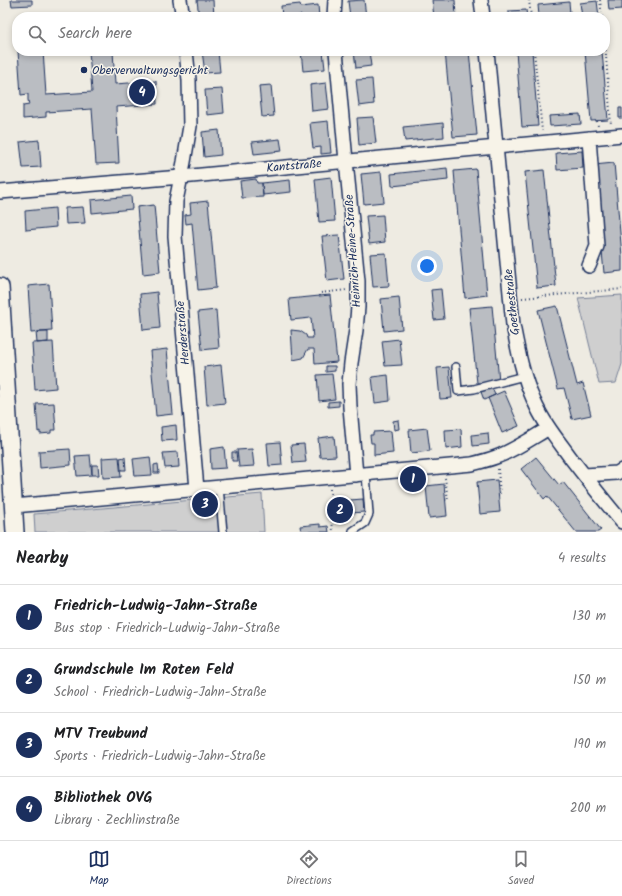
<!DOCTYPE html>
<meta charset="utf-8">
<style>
body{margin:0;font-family:Kalam,sans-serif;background:#f6f6f6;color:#202124}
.you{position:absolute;left:427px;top:266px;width:14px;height:14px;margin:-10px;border:3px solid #fff;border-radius:50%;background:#1a73e8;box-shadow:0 0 0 6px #1a73e833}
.badge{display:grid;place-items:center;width:26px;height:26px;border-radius:50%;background:#1b2f5e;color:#fff;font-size:13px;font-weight:700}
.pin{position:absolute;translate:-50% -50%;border:2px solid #fff;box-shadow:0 1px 4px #0006}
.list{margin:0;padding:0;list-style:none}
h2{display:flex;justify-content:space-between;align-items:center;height:52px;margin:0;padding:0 16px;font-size:17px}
h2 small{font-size:13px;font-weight:400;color:#757577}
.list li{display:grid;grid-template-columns:26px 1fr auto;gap:12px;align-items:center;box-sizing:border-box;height:64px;padding:0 16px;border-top:1px solid #e0e0e0}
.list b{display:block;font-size:15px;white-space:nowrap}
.list p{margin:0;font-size:13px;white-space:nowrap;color:#757577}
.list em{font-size:13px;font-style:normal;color:#757577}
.icon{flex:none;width:22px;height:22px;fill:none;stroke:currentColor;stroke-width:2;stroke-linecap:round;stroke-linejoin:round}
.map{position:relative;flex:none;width:622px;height:532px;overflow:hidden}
.search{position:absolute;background:#fff;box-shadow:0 2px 6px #0003;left:12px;right:12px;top:12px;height:44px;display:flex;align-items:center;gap:10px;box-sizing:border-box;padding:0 14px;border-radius:16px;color:#757577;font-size:15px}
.sheet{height:308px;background:#fff}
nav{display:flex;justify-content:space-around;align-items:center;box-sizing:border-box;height:56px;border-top:1px solid #e0e0e0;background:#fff;font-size:11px;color:#757577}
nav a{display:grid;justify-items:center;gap:2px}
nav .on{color:#1b2f5e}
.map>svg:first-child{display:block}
.green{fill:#cfcfcf;stroke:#757f96}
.building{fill:#babdc2;stroke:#1b2f5e}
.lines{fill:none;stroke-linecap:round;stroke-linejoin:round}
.service-casing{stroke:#1b2f5e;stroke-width:10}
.minor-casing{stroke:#1b2f5e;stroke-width:16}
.tertiary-casing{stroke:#1b2f5e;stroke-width:20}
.path{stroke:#1b2f5e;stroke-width:2;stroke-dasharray:1 3;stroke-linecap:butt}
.service{stroke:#f7f3e8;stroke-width:7}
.minor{stroke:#f7f3e8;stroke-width:13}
.tertiary{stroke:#f7f3e8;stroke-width:17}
.poi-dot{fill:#1b2f5e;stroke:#f7f3e8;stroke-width:1.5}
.labels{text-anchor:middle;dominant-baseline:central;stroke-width:3;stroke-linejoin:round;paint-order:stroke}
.poi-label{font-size:12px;fill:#1b2f5e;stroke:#f7f3e8;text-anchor:start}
.street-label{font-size:12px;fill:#1b2f5e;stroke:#f7f3e8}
</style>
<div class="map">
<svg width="622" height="532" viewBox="0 0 622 532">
<rect width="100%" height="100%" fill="#eeebe2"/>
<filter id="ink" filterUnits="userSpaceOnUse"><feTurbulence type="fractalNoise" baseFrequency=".025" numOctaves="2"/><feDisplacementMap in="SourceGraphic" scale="8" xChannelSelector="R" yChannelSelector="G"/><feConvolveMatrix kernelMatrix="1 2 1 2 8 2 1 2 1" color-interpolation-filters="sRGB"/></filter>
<g filter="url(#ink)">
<path class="green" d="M622 295V364L616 383 599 384 578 298Z
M262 494 264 532H35L34 514Z"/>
<path class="building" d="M11 0H32V5L12 6Z
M197 0H213L214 17H199Z
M364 0 366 17H350L348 1Z
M432 0H455L456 17H434Z
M608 0H622V9L609 10Z
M597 1 599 17H582L580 3Z
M569 2 570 13 539 16 538 5Z
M300 4 301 7 318 5 319 17H302V15L282 17 281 6Z
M526 10 527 17H509V11Z
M18 51H43L46 95 92 92 89 51H113L115 84 156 81 157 104 116 107 119 163 96 164 92 109 46 112V117L23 119V106L29 105 28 100V94L21 95Z
M202 51H218L220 72 205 73Z
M301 51H323L325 69 303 71Z
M354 51H369L371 66 356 68Z
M445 51H469L477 135 453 137Z
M516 51H532L538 126 522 127Z
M585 51H602L608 120 591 121Z
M372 79 374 104 359 106 356 80Z
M326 83 329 109 312 111 310 85Z
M271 85 274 116 262 117 259 86Z
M222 89 224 113 207 115 205 90Z
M619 108H622V118H619Z
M580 114 581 124 550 126 549 116Z
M373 117 376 143 359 145 357 118Z
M328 121 331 153 321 154V147L313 148 310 123Z
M443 123 444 137 405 141 403 127Z
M219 130 221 155 204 157 202 132Z
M280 139 282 151 254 154 252 142Z
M39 140 41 167 23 168 20 142Z
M582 151 583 168 557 170 556 153Z
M614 163 622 256V271L604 273 594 165Z
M447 168 448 180 392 186 391 174Z
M476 169 487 295 465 298 454 171Z
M544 170 556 286 537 288 525 172Z
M381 172 384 202 364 204 361 174Z
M331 177 335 221 319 222 315 179Z
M256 179 257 183H262L263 197 242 198 240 181Z
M290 180 291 192 263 195 262 183Z
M131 196 132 209 92 213 91 200Z
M208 201 216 288 198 290 192 223 186 224 185 215 191 214 190 203Z
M154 205 160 272 143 274 137 207Z
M83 207 85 223 66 224 65 208Z
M55 208 56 227 26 230 25 211Z
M383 215 385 242 369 244 366 216Z
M339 235 344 279 327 281 322 236Z
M386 253 389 286 373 287 370 254Z
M49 284 52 331 31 333 28 286Z
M441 289 444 319 434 320 431 290Z
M157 292 160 328 143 330 140 294Z
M330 295 337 362 315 364 314 349H308L303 358 293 360 291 330 300 331 306 335 307 338H313L311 318 291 320 289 299Z
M399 297 402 329 384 331 381 299Z
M492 306 499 381 477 383 469 308Z
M557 306 577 385 583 383 591 415 572 419 564 388 558 389 538 310Z
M216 310 219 348 202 350 198 312Z
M36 332H48V342L37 343Z
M399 339 402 365 385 366 382 341Z
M53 342 56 388 35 390 32 343Z
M167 349 173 414 156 416 150 351Z
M221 365 225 403 207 405 204 367Z
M326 366H335V371L326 372Z
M449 367 452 398 440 399 437 368Z
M332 374 335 399 319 401 317 375Z
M388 375 390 401 375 403 372 377Z
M492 388 495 395 484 400 481 392Z
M504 391 519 426 502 433 488 398Z
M339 401V406L328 407V402Z
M54 403 56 430H51V433L40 434V431L38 432 36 404Z
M398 420 399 429 394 430 393 421Z
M176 425 177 440 162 441 161 427Z
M427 428 430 451 411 453 409 430Z
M461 429 462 447 446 449 445 430Z
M391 431 393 453 374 455V443H371L370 435H373V432Z
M488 433 489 444 473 446 472 435Z
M334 436 336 456 320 457 318 438Z
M280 442 282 465 269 466 267 443Z
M304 444 306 462 293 463 291 445Z
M224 447 226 468 211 469 210 449Z
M70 449 71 465 40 468 39 451Z
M252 449 254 466 239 467 237 450Z
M178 452 179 467 165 468 163 453Z
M232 452H236L237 461H232Z
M90 455 92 475 77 476 75 456Z
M119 457 121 477 103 478 102 458Z
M125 457 126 470H121L120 458Z
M150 457 152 475 135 476 133 459Z
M536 457 559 485 563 482 601 530 598 532H576L547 496 544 499 521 469Z
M158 464 159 473H154V465Z
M92 465H98L99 475H92Z
M497 480 500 512 480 514 477 482Z
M444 484 447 516 429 518 426 486Z
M363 499 364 512 351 513 350 500Z
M213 501 214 506 203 507V502Z
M320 524V527L328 526 329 532H301L300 526Z"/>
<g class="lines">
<g class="service-casing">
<path id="service" d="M456 367 458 391 474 389 524 376
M219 487 223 532
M353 531 365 523 369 514 366 474"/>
</g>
<g class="minor-casing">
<path id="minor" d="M180 0 183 17
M481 0 483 17
M334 17 335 0
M186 51 189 80 190 126 184 162 176 201 175 236 197 489
M336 51 346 161 358 281V307L356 330 351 363 349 384 350 407 356 475
M487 51 513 325C518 351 523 377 534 401 543 422 557 439 570 457 587 479 604 501 622 522
M589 138 597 246 589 266
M0 192 181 177 622 135
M584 475 617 473 622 470
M14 506 472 464C480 462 488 460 496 457 515 450 532 438 549 428"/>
</g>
<g class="tertiary-casing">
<path id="tertiary" d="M0 287 15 532"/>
</g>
<path class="path" d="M529 0 531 17
M600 0 602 17
M605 42 611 125
M534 51 542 131
M597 121 598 126
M320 296V293L347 290
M522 298 622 289
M498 469 500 496H498
M445 478 448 500H445
M330 489 333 532"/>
<use href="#service" class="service"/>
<use href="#minor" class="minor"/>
<use href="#tertiary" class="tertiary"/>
</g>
</g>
<circle class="poi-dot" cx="84" cy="70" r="4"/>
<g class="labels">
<g class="poi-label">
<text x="92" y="70">Oberverwaltungsgericht</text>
</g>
<g class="street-label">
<text transform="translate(294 166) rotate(-5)">Kantstraße</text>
<text transform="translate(353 251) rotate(-94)">Heinrich-Heine-Straße</text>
<text transform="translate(512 302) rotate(-96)">Goethestraße</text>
<text transform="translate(183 333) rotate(-95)">Herderstraße</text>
</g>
</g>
</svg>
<div class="you"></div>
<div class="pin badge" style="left:413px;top:479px">1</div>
<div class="pin badge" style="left:340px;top:510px">2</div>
<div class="pin badge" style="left:205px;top:504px">3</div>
<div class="pin badge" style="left:142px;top:92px">4</div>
<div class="search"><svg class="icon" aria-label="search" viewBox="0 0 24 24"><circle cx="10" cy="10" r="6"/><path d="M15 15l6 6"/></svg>Search here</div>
</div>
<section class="sheet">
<h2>Nearby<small>4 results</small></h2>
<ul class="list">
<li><span class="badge">1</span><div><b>Friedrich-Ludwig-Jahn-Straße</b><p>Bus stop · Friedrich-Ludwig-Jahn-Straße</p></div><em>130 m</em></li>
<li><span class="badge">2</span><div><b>Grundschule Im Roten Feld</b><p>School · Friedrich-Ludwig-Jahn-Straße</p></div><em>150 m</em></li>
<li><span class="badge">3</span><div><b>MTV Treubund</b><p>Sports · Friedrich-Ludwig-Jahn-Straße</p></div><em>190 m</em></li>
<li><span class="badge">4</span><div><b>Bibliothek OVG</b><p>Library · Zechlinstraße</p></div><em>200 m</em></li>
</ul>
</section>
<nav>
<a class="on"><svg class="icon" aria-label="map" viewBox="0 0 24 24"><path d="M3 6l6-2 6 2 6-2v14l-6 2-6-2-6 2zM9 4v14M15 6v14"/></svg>Map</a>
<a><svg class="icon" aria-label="directions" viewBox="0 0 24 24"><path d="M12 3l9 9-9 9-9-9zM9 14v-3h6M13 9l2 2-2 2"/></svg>Directions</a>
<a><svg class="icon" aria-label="saved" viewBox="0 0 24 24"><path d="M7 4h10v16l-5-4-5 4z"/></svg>Saved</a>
</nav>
